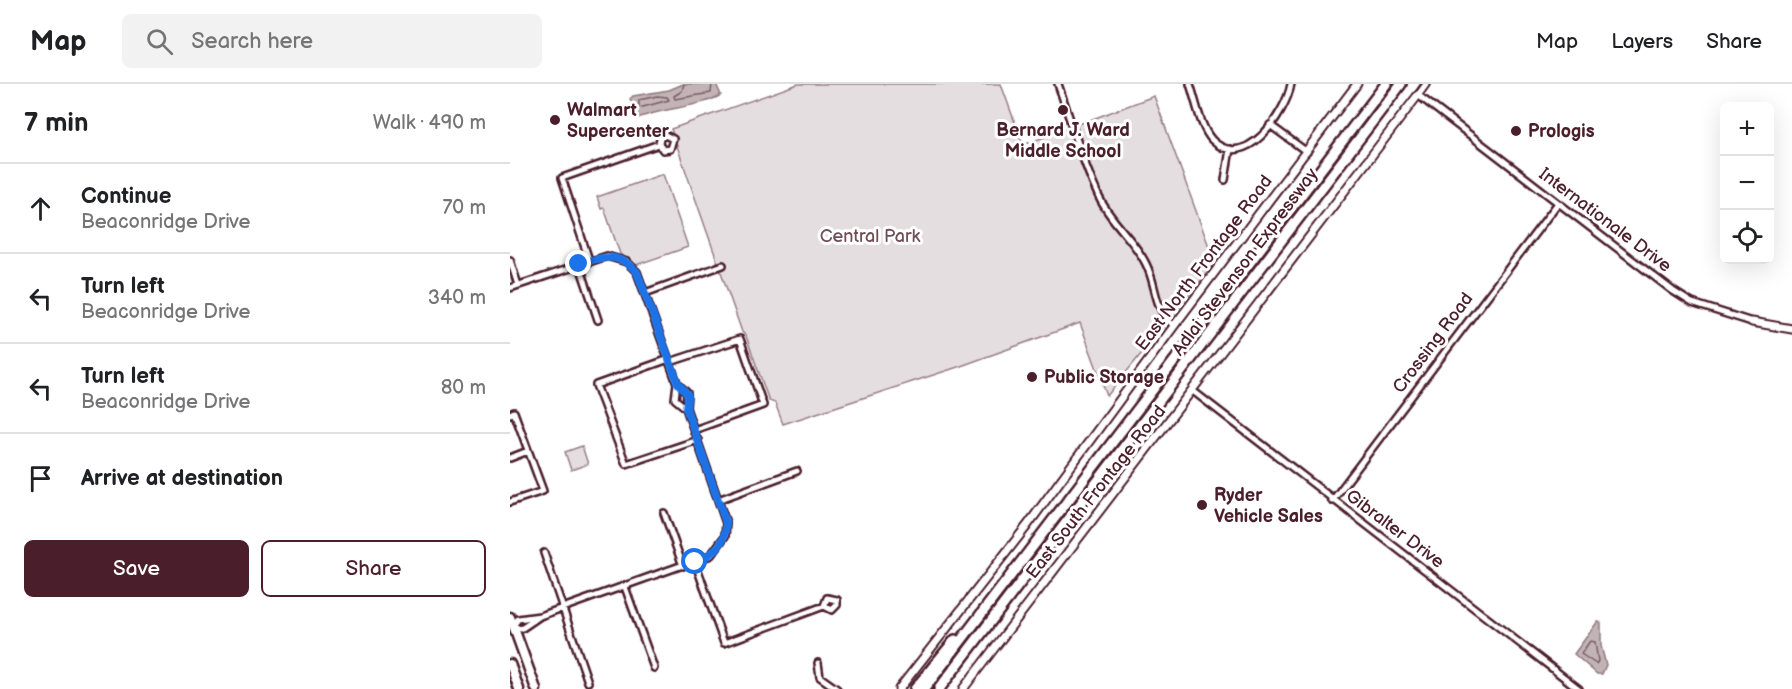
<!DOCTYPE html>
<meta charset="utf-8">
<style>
body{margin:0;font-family:"Balsamiq Sans",sans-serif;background:#f2f2f2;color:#202124}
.controls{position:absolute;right:18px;top:18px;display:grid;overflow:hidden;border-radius:9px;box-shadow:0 6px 24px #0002}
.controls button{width:54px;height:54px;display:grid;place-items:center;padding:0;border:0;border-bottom:2px solid #e0e0e0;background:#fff;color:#202124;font:30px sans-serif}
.stop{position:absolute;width:18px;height:18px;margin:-14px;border:4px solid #1a73e8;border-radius:50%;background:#fff}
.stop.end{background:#1a73e8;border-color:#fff;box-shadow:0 2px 6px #0008}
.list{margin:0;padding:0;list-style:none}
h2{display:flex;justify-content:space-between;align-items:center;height:78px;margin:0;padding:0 24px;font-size:26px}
h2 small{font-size:20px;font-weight:400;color:#757577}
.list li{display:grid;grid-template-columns:39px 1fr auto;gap:18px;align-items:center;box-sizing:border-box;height:90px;padding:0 24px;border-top:2px solid #e0e0e0}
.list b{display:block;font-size:22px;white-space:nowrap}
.list p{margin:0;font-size:20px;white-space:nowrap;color:#757577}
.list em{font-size:20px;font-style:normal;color:#757577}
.actions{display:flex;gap:12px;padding:18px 24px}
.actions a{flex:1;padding:14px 0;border:2px solid #4a1f2b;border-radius:9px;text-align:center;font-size:21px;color:#4a1f2b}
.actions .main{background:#4a1f2b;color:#fff}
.icon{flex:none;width:33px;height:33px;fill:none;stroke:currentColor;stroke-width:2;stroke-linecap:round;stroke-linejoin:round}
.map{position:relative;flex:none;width:1282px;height:605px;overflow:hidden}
header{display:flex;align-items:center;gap:36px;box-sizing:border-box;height:84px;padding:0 30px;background:#fff;border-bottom:2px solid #e0e0e0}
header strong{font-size:28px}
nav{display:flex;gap:33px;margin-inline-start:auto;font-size:21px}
.search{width:420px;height:54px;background:#f2f2f2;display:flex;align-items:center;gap:15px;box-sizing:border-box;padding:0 21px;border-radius:9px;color:#757577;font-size:22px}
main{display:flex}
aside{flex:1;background:#fff}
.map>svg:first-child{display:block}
.green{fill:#e5dee0;stroke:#987e86;stroke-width:1.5}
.water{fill:#c1b3b6;stroke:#91787e;stroke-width:1.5}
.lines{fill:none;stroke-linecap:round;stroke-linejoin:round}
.shore{stroke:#7a5a63;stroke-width:1.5}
.minor-casing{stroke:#4a1f2b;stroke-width:10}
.tertiary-casing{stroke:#4a1f2b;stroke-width:11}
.primary-casing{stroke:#4a1f2b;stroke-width:13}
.motorway-casing{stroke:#4a1f2b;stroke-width:14}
.minor{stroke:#fff;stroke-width:5}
.tertiary{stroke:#fff;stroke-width:7}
.primary{stroke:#fff;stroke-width:8}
.motorway{stroke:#fff;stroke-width:9}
.route{stroke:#1a73e8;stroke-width:8}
.poi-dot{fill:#4a1f2b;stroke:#fff;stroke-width:2}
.labels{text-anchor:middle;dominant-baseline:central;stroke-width:6;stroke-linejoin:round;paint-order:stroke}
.poi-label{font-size:18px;font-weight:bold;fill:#4a1f2b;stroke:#fff;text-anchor:start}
.street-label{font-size:18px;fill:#4a1f2b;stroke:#fff}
.park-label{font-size:18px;fill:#714f58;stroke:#fff}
</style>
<header>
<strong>Map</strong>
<div class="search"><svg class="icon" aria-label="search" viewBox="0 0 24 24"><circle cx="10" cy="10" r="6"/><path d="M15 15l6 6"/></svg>Search here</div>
<nav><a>Map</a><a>Layers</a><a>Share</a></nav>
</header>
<main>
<aside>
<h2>7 min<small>Walk · 490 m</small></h2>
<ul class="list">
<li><svg class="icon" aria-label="ahead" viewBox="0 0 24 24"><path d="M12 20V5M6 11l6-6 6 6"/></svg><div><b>Continue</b><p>Beaconridge Drive</p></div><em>70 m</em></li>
<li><svg class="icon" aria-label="left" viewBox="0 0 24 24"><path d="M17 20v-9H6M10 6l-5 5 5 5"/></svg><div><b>Turn left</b><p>Beaconridge Drive</p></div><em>340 m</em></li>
<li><svg class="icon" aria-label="left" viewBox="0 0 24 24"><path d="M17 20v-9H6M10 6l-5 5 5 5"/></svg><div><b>Turn left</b><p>Beaconridge Drive</p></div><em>80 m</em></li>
<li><svg class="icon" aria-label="arrive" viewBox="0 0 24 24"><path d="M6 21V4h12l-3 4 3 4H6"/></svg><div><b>Arrive at destination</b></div></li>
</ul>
<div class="actions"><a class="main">Save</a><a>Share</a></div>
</aside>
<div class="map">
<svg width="1282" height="605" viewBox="0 0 1282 605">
<rect width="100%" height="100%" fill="#fff"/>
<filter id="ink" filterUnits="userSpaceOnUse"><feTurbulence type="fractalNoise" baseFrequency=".0167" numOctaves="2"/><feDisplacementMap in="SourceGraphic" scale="12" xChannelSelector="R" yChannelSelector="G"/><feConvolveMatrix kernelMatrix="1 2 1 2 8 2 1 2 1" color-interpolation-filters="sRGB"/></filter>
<g filter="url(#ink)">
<path class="green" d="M288 0H491L513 61 644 12 705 179 597 312 570 239 451 282 273 340 265 319 259 317 236 252 232 248 161 45Z
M153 90 178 163 126 181 110 170 94 124 91 125 87 113Z
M72 362 78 380 61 386 55 368Z"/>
<path class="water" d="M173 0H206L211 11C191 23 153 24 128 34L120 15 123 12 159 6Z
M1088 537 1091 539V562L1096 581 1092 590H1087L1064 570Z"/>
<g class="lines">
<path class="shore" d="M174 0 172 7 164 12 165 15 201 9 202 0
M147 12 157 13 159 16 129 24V16Z
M1080 557 1085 558 1088 577 1086 580 1071 570Z"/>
<g class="minor-casing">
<path id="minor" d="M548 0C561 37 572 78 589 113 601 139 624 155 636 180 648 204 642 222 664 242
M680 0C686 17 690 43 702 56 735 89 776 29 781 0
M916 0 908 11 1163 207 1182 219 1242 238
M760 41 797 68
M715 96 720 65
M0 176 8 201
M79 176 52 94 149 60 150 54 155 51 163 55 160 65 153 66 149 60
M69 179 88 236
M0 204 97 172 117 178 127 188 167 299 177 309 176 324 216 439 215 452 201 471 30 532 8 535 3 542 11 545 30 532
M135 209 213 181
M159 275 86 301 116 380 188 356
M160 278 230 255 253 321 184 346
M167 299 165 315 176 324
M683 307 1069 605
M0 330 4 328 33 407 0 418
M0 374 18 367
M208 416 287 387
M822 417 1048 119
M154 429 173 482
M34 469 78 598
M185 478 214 559 314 522 322 526 327 521V516L317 514 314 522
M115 503 144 584
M308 579 310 593 327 605"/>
</g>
<g class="tertiary-casing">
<path id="tertiary" d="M1242 238 1282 245
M389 605 517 442 664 242 847 0
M453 605 908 11"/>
</g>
<g class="primary-casing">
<path id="primary" d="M0 533 26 605
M0 580 9 605"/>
</g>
<g class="motorway-casing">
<path id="motorway" d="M405 605 445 556
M414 605 876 0
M429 605 891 0"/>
</g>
<use href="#minor" class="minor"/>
<use href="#tertiary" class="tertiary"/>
<use href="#primary" class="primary"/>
<use href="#motorway" class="motorway"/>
</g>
</g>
<g class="lines" filter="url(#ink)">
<path class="route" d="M69 180C92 172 109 168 127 188L168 299 178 311 176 324 216 439C216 461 203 470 185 478"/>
</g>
<g class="poi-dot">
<circle cx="553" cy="26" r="6"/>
<circle cx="45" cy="36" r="6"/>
<circle cx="1006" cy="47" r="6"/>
<circle cx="522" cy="293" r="6"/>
<circle cx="692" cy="421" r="6"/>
</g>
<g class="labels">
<g class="poi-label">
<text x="57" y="26">Walmart<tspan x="57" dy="21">Supercenter</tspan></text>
<text x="553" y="46" text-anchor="middle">Bernard J. Ward<tspan x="553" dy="21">Middle School</tspan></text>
<text x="1018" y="47">Prologis</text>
<text x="534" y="293">Public Storage</text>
<text x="704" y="411">Ryder<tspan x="704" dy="21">Vehicle Sales</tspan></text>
</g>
<g class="street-label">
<text transform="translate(1095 136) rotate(37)">Internationale Drive</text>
<text transform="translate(735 178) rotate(-53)">Adlai Stevenson Expressway</text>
<text transform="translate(694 179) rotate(-53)">East North Frontage Road</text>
<text transform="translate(923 259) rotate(-53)">Crossing Road</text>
<text transform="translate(586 408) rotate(-52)">East South Frontage Road</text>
<text transform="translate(885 445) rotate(37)">Gibralter Drive</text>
</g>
<g class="park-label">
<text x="360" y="152">Central Park</text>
</g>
</g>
</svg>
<div class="controls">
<button>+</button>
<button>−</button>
<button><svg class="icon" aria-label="locate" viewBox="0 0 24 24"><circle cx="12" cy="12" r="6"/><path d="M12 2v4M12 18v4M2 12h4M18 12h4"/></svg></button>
</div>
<div class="stop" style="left:185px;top:478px"></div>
<div class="stop end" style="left:69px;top:180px"></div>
</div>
</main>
